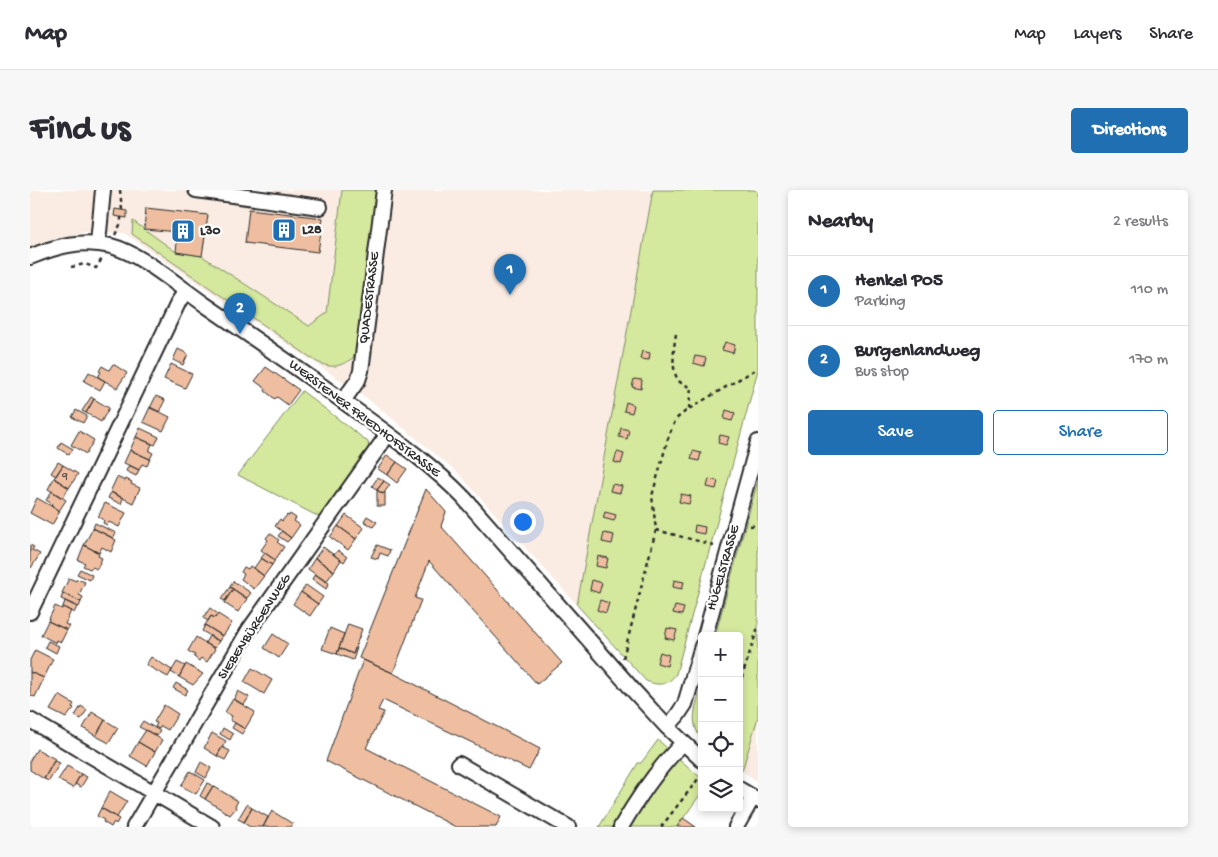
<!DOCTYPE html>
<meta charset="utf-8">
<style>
body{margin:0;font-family:"Gochi Hand",sans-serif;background:#f7f7f7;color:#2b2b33}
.controls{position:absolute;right:15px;bottom:15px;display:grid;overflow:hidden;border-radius:5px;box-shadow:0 2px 8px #0003}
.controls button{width:45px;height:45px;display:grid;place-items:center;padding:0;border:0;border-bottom:1px solid #e1e1e2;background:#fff;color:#2b2b33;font:25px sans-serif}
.you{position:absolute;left:492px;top:331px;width:18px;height:18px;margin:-12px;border:4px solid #fff;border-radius:50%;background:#1a73e8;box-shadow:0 0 0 8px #1a73e833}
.badge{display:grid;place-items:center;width:32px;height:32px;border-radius:50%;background:#1f6fb2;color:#fff;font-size:16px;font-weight:700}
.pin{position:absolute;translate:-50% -41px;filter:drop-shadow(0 1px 2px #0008)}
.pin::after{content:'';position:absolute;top:26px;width:18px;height:15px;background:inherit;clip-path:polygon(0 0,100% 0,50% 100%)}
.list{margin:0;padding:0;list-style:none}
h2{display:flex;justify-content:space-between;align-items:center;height:65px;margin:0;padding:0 20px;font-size:21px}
h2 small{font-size:16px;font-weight:400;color:#7c7c81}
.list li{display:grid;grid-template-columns:32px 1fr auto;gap:15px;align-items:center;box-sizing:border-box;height:70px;padding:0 20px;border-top:1px solid #e1e1e2}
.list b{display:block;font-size:19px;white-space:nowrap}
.list p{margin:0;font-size:16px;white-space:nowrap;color:#7c7c81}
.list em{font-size:16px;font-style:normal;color:#7c7c81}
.actions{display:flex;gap:10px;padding:15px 20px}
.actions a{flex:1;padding:11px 0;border:1px solid #1f6fb2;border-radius:5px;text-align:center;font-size:18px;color:#1f6fb2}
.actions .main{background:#1f6fb2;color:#fff}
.icon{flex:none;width:28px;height:28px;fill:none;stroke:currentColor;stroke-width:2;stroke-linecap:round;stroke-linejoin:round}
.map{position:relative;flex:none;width:728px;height:637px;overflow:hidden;border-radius:5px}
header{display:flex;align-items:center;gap:30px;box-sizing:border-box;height:70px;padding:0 25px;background:#fff;border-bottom:1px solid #e1e1e2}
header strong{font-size:24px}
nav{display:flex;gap:28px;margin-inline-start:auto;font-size:18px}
.intro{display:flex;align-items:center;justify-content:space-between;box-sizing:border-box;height:120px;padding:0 30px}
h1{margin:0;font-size:35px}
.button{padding:12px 22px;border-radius:5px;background:#1f6fb2;color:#fff;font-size:18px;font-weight:700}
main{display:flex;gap:30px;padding:0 30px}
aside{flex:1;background:#fff;border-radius:5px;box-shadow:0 2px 8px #0003}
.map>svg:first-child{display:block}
.built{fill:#faece2}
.green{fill:#d4e99d;stroke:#808a64}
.building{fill:#efbea0;stroke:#2b2b2b}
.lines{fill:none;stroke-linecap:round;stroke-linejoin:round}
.minor-casing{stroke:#2b2b2b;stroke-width:18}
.path{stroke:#2b2b2b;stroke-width:2.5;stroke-dasharray:4 4;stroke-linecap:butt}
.minor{stroke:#fff;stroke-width:14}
.labels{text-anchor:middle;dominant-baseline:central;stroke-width:4.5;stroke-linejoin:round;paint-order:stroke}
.number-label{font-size:11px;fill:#5c5048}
.poi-label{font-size:14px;font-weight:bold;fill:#2b2b2b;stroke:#fff;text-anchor:start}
.street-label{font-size:14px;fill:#2b2b2b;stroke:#fff}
</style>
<header>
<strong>Map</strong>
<nav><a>Map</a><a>Layers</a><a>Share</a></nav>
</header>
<div class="intro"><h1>Find us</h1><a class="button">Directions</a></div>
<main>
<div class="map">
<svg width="728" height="637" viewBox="0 0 728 637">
<rect width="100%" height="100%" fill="#fff"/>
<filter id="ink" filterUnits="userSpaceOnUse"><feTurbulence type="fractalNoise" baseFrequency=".02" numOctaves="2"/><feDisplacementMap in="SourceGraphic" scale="10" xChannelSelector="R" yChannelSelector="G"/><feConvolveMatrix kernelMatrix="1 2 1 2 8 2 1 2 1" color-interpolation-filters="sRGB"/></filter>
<g filter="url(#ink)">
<path class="built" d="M0 0H623L547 415 427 282 342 212 94 43 56 42 22 50 0 59Z
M728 527V592L712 581Z"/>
<path class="green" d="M312 0H346L326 158 323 168C309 177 302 179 287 172L102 44 103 31 146 62 172 66 279 136 297 123Z
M623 0H728V180L646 484C637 496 629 496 616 491L547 415Z
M272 201 338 252 339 258 291 328 208 285Z
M728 290V527L712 581 709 579V446H685Z
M672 495V550C658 531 666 516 672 495Z
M628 550 672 589V602L647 637H569L608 573H611Z"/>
<path class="building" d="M116 18 178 25 172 66 146 62 148 42 114 39Z
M85 19 97 21V28L84 26Z
M219 19 293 28 288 62 215 53Z
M695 152 705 155 703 163 692 160Z
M148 159 158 164 153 175 143 170Z
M612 161 620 163 619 170 610 169Z
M665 166 676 168 674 176 663 173Z
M83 174 97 183 87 198 68 187 71 182 69 181 72 176 79 180Z
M141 174 162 184 155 198 134 189Z
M236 177 269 200 258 215 247 207 245 209 235 201 236 199 225 191Z
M59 182 75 191 70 200 54 191Z
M604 189 612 190 611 199 602 197Z
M126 206 135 210 129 222 120 218Z
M61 207 64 209 56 223 52 221Z
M64 209 79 218 71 232 56 223Z
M596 212 604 215 602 223 594 221Z
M120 217 140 227 133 241 113 232Z
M46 220 57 226 53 233 42 227Z
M696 220 705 223 702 231 694 229Z
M110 238 129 247 125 255 106 247Z
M591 238 599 240 597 249 589 247Z
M49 241 64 250 56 264 41 255Z
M690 245 699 247 696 255 688 253Z
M106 247 122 254 119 261 123 263 120 269 100 260Z
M31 252 43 259 39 265 28 258Z
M100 260 120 269 117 276 112 274 109 280 94 273Z
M663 261 671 263 669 271 661 269Z
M587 262 594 264 591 274 584 272Z
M357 265 367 272 357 285 348 279Z
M28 272 33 275 26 286 21 283Z
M367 272 377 279 367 293 357 285Z
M33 275 48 284 39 298 24 288Z
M99 275 109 280 106 286 96 281Z
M87 287 95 291 96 289 102 292 101 294 110 298 103 313 80 302Z
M348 287 354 291 347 300 342 296Z
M24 288 39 298 32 308 18 299Z
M679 289 688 291 686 299 677 297Z
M354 291 360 295 353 304 347 300Z
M582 294 592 296 590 303 580 301Z
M396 299 416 322 411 336 532 473 507 494 399 371 385 408 391 410 363 483 329 468Z
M347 300 353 304 355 302V316H347Z
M22 301 36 310 29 321 21 316 22 314 16 310Z
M81 302 93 308 91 314 78 308Z
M651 304 661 306 659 314 649 312Z
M7 308 30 321 22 335 0 323Z
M75 313 96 323 89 337 79 332 77 335 73 333 74 330 68 327Z
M575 322 586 325 584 331 573 328Z
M260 324 266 328 264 331 270 335 261 348 245 336 250 329 252 331 257 325 259 326Z
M316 325 334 338 326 349 308 336Z
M337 326 347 332 343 337 334 331Z
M65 333 86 343 83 348 63 338Z
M665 335 675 337 674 344 664 342Z
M308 336 326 349 318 360 300 347Z
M63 338 86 350 81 362 72 357 69 363 54 355Z
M252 341 261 348 257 352 248 346Z
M240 343 249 350 247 352 254 357 245 370 231 360 238 350 236 348Z
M574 343 584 345 582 354 572 352Z
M0 355 4 357 2 360 10 364 1 378 0 377Z
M54 355 69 363 68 366 72 368 67 379 62 377 60 379 53 376 55 373 48 370Z
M347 355 360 360 358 366 350 363 348 369 341 367Z
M293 357 311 370 304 381 285 368Z
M308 360 317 367 314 372 304 365Z
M235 363 245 370 242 375 231 368Z
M568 366 578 368 576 378 566 376Z
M231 368 242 375 234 386 224 378Z
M285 368 304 381 296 392 278 379Z
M220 376 234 386 224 399 211 389 214 384 211 382 214 377 218 379Z
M50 379 62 385 60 390 47 384Z
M285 384 299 393 296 399 282 389Z
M39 388 46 391 47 389 55 392 49 405 53 407 51 412 32 403Z
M562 390 572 393 569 403 560 400Z
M644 390 654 392 652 399 643 397Z
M203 391 221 403 217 408 200 397Z
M276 395 293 407 288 414 271 402Z
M200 397 203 399 195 411 191 409Z
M203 399 217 409 208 422 194 413Z
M271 402 288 414 280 426 263 414Z
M33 403 51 412 49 417 31 409Z
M570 410 579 413 576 423 567 420Z
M35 411 47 417 44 423 33 417Z
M25 416 32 419 33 417 41 421 35 434 39 436 37 440 18 431Z
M645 416 654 418 652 425 643 423Z
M180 418 188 424 185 428 181 426 178 431 173 428Z
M188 424 202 433 193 446 175 435 181 426 185 428Z
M18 431 37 440 31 452 27 450 26 453 11 445Z
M318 434 332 439 323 464 309 458Z
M175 435 192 446 189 451 172 441Z
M300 438 314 444 307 464 292 459Z
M637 438 647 440 644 450 635 448Z
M243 444 258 454 249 468 234 458Z
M179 446 189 451 185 458 175 453Z
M166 447 185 459 177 472 171 468 169 471 164 467 165 465 158 461Z
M18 451 29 456 26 463 15 457Z
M326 457 327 458 323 470 307 464 309 458 323 464Z
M5 460 23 469 14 488 0 482V470Z
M630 462 639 465 637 476 627 473Z
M121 467 142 480 138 487 116 475Z
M333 470 363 483 510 559 499 580 353 510 348 520 354 522 336 558 471 627 466 637H426L296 571Z
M147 472 155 476 149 487 141 482Z
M156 474 173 484 163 495 149 487Z
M222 478 242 490 234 504 214 492Z
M0 482 14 488 5 507 0 505Z
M146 493 158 500 155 505 143 498Z
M208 501 219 507 214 515 204 509Z
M29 505 44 514 42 517 44 518 36 528 20 520Z
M203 509 225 522 215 539 200 530 202 526 195 522Z
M134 515 148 524 138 540 131 536 129 539 125 537 127 533 124 532Z
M51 516 57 520 51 529 45 526Z
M62 522 75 530 66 546 53 538Z
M75 530 88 538 79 553 66 546Z
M113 531 130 541 127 546 109 537Z
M205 533 215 539 212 544 202 538Z
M193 538 203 544 200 550 190 544Z
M116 540 132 550 125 562 108 552Z
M182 543 196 551 187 566 174 558Z
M108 552 125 562 117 576 100 566Z
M192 557 200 561 195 570 187 566Z
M7 559 25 569 14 589 0 580V570Z
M24 571 30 573 19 591 14 589Z
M171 572 181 578 176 588 166 582Z
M37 576 51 584 43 598 28 590Z
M160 581 175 590 166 604 151 596Z
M51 584 57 587 51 597 45 594Z
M177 593 183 596 175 609 170 606Z
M183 596 208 611 205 616 206 618 200 625 175 609Z
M80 601 97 611 87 627 71 618Z
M217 614 222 618 214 632 208 629Z
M71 618 89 629 86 634 84 632 81 637 73 632 74 630 67 626Z
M222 618 238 627 233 637H220L214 633Z
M242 621 263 634 261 637H233Z
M653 628 666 637H647Z"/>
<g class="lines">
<g class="minor-casing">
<path id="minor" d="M166 0 290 17
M68 53 73 0
M0 67C26 56 52 49 81 56 112 64 149 97 177 116 228 151 279 186 328 222 365 249 402 275 434 308L603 500 637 537 672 570
M313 211 328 190 331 181 354 0
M0 422 149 111 156 101
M675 446 728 252
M0 530 182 637
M637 537 647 526 655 514 672 456
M429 574 538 637
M709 599 728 610
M104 637 219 440 358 244
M591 637C609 606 628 578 653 553
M706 637 723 607"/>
</g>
<path class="path" d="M90 0 92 20
M85 45 91 33V27
M41 77 55 74 66 78 73 67
M646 144C644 156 640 183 650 192 653 195 658 196 661 197L659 218
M720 336 728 335
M626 340 687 356
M593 468 626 340 622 306 639 245 646 229 657 220 728 178
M709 496 728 437
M631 637 672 584"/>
<use href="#minor" class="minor"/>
</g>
</g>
<defs>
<g id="building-square" transform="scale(1.25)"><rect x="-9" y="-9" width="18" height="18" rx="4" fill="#1f6fb2" stroke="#fff"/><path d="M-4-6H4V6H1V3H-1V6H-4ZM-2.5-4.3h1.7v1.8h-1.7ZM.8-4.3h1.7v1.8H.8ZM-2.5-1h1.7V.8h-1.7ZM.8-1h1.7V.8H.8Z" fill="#fff"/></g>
</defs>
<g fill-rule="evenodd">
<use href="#building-square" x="254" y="40"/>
<use href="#building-square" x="153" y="41"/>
</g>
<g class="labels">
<g class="number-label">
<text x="35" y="287">9</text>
</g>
<g class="poi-label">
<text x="272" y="40">L28</text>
<text x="170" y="41">L30</text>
</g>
<g class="street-label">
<text transform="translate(340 108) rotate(-83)">QUADESTRASSE</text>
<text transform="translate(334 229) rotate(37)">WERSTENER FRIEDHOFSTRASSE</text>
<text transform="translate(694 378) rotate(-74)">HÜGELSTRASSE</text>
<text transform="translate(225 437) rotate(-57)">SIEBENBÜRGENWEG</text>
</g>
</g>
</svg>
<div class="controls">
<button>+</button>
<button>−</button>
<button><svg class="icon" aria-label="locate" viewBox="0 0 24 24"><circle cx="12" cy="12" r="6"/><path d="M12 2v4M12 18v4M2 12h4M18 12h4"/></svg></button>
<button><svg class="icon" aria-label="layers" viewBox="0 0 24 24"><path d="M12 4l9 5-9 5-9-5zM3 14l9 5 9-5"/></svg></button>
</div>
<div class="you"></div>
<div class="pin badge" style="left:480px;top:105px">1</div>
<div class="pin badge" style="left:210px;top:144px">2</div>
</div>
<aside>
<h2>Nearby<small>2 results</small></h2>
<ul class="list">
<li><span class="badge">1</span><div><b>Henkel P05</b><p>Parking</p></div><em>110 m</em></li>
<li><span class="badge">2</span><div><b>Burgenlandweg</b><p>Bus stop</p></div><em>170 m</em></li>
</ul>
<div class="actions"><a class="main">Save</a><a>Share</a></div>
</aside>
</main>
